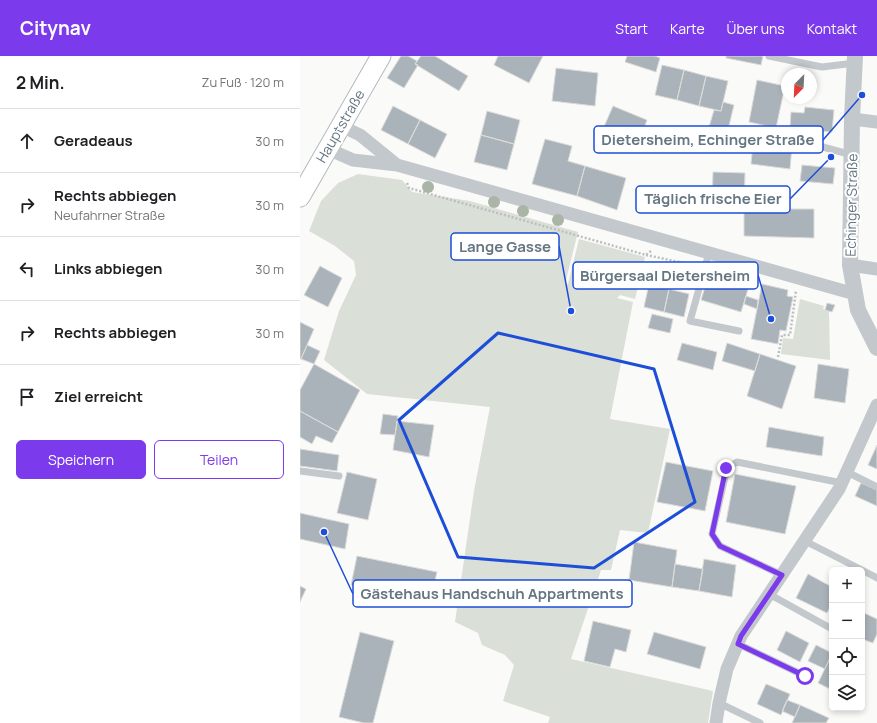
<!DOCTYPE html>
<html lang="de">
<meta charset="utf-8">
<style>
body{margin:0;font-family:Manrope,sans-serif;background:#f2f2f2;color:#202124}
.controls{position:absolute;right:12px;bottom:12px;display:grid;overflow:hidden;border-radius:6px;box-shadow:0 2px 6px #0003}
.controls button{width:36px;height:36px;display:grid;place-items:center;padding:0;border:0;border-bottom:1px solid #e0e0e0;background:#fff;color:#202124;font:20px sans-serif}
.compass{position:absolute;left:481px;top:12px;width:36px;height:36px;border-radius:50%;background:#fff;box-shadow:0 2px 6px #0003;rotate:204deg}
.stop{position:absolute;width:12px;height:12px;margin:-9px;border:3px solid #7c3aed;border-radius:50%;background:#fff}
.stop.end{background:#7c3aed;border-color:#fff;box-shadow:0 1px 4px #0008}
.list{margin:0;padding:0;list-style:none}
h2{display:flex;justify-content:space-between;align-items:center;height:52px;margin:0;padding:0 16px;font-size:17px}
h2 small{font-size:13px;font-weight:400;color:#757577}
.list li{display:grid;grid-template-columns:26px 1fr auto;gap:12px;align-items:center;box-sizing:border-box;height:64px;padding:0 16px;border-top:1px solid #e0e0e0}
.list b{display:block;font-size:15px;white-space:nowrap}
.list p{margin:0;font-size:13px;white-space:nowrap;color:#757577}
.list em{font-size:13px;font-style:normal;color:#757577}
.actions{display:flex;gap:8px;padding:12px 16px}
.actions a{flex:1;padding:9px 0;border:1px solid #7c3aed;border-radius:6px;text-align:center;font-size:14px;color:#7c3aed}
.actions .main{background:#7c3aed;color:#fff}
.icon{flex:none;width:22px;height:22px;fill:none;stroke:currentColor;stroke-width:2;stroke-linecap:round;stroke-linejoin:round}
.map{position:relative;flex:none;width:577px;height:667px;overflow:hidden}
header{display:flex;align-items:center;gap:24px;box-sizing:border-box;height:56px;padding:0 20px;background:#7c3aed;color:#fff}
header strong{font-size:19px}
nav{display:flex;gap:22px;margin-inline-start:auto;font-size:14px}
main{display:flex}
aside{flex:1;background:#fff}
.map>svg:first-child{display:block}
.green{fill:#dadfd7}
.building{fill:#aab3b9;stroke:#dcdcda}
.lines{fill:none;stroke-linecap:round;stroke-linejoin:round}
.secondary-casing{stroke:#b3babf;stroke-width:21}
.path{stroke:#bbbfc2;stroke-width:2.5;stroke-dasharray:2 2;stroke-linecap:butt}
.service{stroke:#c3c8cc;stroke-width:7}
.minor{stroke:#c3c8cc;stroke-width:13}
.tertiary{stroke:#c3c8cc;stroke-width:16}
.secondary{stroke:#fff;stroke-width:19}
.tree{fill:#aab4a7}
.route{stroke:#7c3aed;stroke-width:5}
.marked{fill:none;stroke:#1d4ed8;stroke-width:3;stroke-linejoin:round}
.labels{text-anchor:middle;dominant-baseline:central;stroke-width:4;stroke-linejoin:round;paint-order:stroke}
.street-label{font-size:14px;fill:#657683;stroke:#fff}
.leader{fill:none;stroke:#1d4ed8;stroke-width:1.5}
.callout-dot{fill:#1d4ed8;stroke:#fff;stroke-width:1.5}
.callout{fill:#fff;stroke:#1d4ed8;stroke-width:1.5}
.callout-label{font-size:15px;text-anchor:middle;font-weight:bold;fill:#657683}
</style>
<header>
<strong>Citynav</strong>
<nav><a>Start</a><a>Karte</a><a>Über uns</a><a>Kontakt</a></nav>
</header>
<main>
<aside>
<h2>2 Min.<small>Zu Fuß · 120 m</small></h2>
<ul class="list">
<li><svg class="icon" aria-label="ahead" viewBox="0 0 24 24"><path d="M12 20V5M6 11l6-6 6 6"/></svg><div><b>Geradeaus</b></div><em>30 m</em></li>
<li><svg class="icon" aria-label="right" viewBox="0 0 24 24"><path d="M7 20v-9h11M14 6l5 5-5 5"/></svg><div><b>Rechts abbiegen</b><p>Neufahrner Straße</p></div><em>30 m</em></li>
<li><svg class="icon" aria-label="left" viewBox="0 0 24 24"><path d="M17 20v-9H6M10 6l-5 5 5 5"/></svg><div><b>Links abbiegen</b></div><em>30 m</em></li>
<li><svg class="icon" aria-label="right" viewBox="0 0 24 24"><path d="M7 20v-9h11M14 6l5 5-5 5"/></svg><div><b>Rechts abbiegen</b></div><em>30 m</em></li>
<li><svg class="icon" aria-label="arrive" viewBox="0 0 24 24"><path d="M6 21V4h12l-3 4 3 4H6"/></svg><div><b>Ziel erreicht</b></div></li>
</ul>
<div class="actions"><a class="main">Speichern</a><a>Teilen</a></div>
</aside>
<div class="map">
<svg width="577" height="667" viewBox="0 0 577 667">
<rect width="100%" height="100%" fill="#fafaf8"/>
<path class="green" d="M58 118 102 124 112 136 170 145 278 176 265 228H268L279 183 345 201 335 243 320 239 317 242 333 246 310 363 370 373 348 477 320 474 311 514H301L271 603 413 635 408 667H248L250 661 203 645 214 609 205 599 182 589 178 577 155 566 174 435 190 351 67 338 24 304 39 255 56 219 54 205 35 190 9 175 21 145 38 127Z
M500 243 524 250 523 253 529 255 530 304 481 298 483 282 493 283Z"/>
<path class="building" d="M101 0H108L117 5 115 8 118 9 104 32 87 22Z
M121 0H135L168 20 159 35 115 8Z
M198 0H243L229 27 194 9Z
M327 0H355L360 2 356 16 325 6Z
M426 0H463L461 9 426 2Z
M362 9 384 14 377 44 355 39Z
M256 12 298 17 295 50 252 45Z
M384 14 406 20 399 50 377 44Z
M406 20 428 25 421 55 399 50Z
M457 24 485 30 476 72 449 66Z
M423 46 434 49 426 82 407 78 414 54 421 55Z
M93 50 120 64 108 88 81 74Z
M313 50 347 64 338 88 303 73Z
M505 51 534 54 532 76 490 72 491 56 504 57Z
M187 55 220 64 214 88 181 79Z
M120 64 147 78 135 102 108 88Z
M181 79 214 88 207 114 174 106Z
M245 83 272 90 268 105 285 110 277 140 232 128Z
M453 86 492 90 490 113 451 108Z
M502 109 535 112 533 128 500 125Z
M285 110 326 122 317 154 277 140Z
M413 116 445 117 444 153 412 149Z
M444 153H514V182L444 180Z
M20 210 42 222 28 251 4 239Z
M409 218 449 230 441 256 401 244Z
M349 228 369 233 364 256 344 251Z
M462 228 488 234 487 240 493 241 486 275 480 274 478 288 451 283Z
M369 233 389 238 384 261 364 256Z
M446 240 458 244 457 253 444 248Z
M527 247 535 249 532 256 525 254Z
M352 258 373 263 370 277 348 272Z
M0 266 14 273 1 303H0Z
M382 287 417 296 413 314 377 304Z
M427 287 460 298 455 315 422 305Z
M7 289 20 295 14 308 1 303Z
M460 298 496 310 482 353 447 340Z
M14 308 60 334 38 376 0 355V334Z
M518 308 549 313 545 347 514 342Z
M0 355 38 376 32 387 16 380 12 388 0 381Z
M83 358 98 360 95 379 80 378Z
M97 365 134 369 129 401 93 394Z
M469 371 524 381 522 400 466 391Z
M577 389V413L568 409Z
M0 393 39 399 37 415 0 410Z
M366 406 413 415 405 455 357 446Z
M47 416 77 423 68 464 37 457Z
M435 418 496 430 485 478 426 466Z
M561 427 577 434V450L555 440Z
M0 457 49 468 45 493 0 483Z
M334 486 377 494 372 531 329 524Z
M57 500 137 516 130 547 51 529Z
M404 503 436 509 432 541 399 535Z
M375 508 403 513 399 535 372 531Z
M508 518 532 531V547L527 557 496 542Z
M0 530 6 533 0 546Z
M562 556 577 563V578L573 587 562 583Z
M293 565 331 574 326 596 315 593 310 611 284 605Z
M486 575 509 587 500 606 477 594Z
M60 576 94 585 73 667H64L39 661Z
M354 576 406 591 400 613 347 598Z
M516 589 532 597 525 613 508 605Z
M532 598V634L518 627Z
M466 628 490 638 481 659 457 648Z
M487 644 500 649 495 661 482 655Z
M500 649 529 662 526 667H492Z"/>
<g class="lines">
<g class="secondary-casing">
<path id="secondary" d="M0 141 81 0"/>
</g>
<path class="path" d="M107 127 109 132 346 199 351 195
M346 199 384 207
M478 301 482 279H490L496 235"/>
<path class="service" d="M469 0 522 11 555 7
M449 78 490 82 552 99
M409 197 390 265 439 275
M0 415 39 420
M547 416 577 431
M505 485 562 514
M562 514 577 522
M482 519 420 490 412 478 427 412 437 406 542 427
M469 538 532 573
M438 588 505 620
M419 647 460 667"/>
<path class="minor" d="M552 63 577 66
M41 70 60 79 97 109
M28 93 53 104 97 109 555 238
M550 209 577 213
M416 667 419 647 427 613 441 580 539 433 577 349"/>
<path class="tertiary" d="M555 0 552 63 550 209 558 254 577 292"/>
<use href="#secondary" class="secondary"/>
</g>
<g class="tree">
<circle cx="128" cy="131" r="6"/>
<circle cx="194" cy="146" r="6"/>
<circle cx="223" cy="155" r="6"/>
<circle cx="258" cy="164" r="6"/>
</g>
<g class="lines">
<path class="route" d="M426 412 412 478 420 490 482 519 441 580 438 588 505 620"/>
</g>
<path class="marked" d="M198 277 354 313 395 446 294 512 158 501 99 364Z"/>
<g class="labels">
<g class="street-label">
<text transform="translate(40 70) rotate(-60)">Hauptstraße</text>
<text transform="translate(551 149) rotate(-89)">Echinger Straße</text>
</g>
</g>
<path class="leader" d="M562 39L523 84M531 101L490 143M271 255L259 190M471 263L458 219M24 476L53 538"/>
<g class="callout-dot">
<circle cx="562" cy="39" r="4"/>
<circle cx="531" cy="101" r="4"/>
<circle cx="271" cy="255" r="4"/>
<circle cx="471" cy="263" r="4"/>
<circle cx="24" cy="476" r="4"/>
</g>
<g class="callout">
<rect x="294" y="70" width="229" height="27" rx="4"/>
<rect x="336" y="130" width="154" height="27" rx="4"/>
<rect x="151" y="177" width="108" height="27" rx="4"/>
<rect x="273" y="206" width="185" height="27" rx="4"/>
<rect x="53" y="524" width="279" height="27" rx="4"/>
</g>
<g class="callout-label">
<text x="408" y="89">Dietersheim, Echinger Straße</text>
<text x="413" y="148">Täglich frische Eier</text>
<text x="205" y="196">Lange Gasse</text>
<text x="365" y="225">Bürgersaal Dietersheim</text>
<text x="192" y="543">Gästehaus Handschuh Appartments</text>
</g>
</svg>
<div class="controls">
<button>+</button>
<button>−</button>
<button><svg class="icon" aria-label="locate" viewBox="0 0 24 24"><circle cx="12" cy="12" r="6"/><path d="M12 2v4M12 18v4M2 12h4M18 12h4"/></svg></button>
<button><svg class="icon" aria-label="layers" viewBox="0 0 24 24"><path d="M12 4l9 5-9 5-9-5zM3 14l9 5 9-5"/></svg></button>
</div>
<svg class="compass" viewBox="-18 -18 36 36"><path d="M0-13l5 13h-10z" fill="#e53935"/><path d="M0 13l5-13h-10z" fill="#757577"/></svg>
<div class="stop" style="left:505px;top:620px"></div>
<div class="stop end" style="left:426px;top:412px"></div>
</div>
</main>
